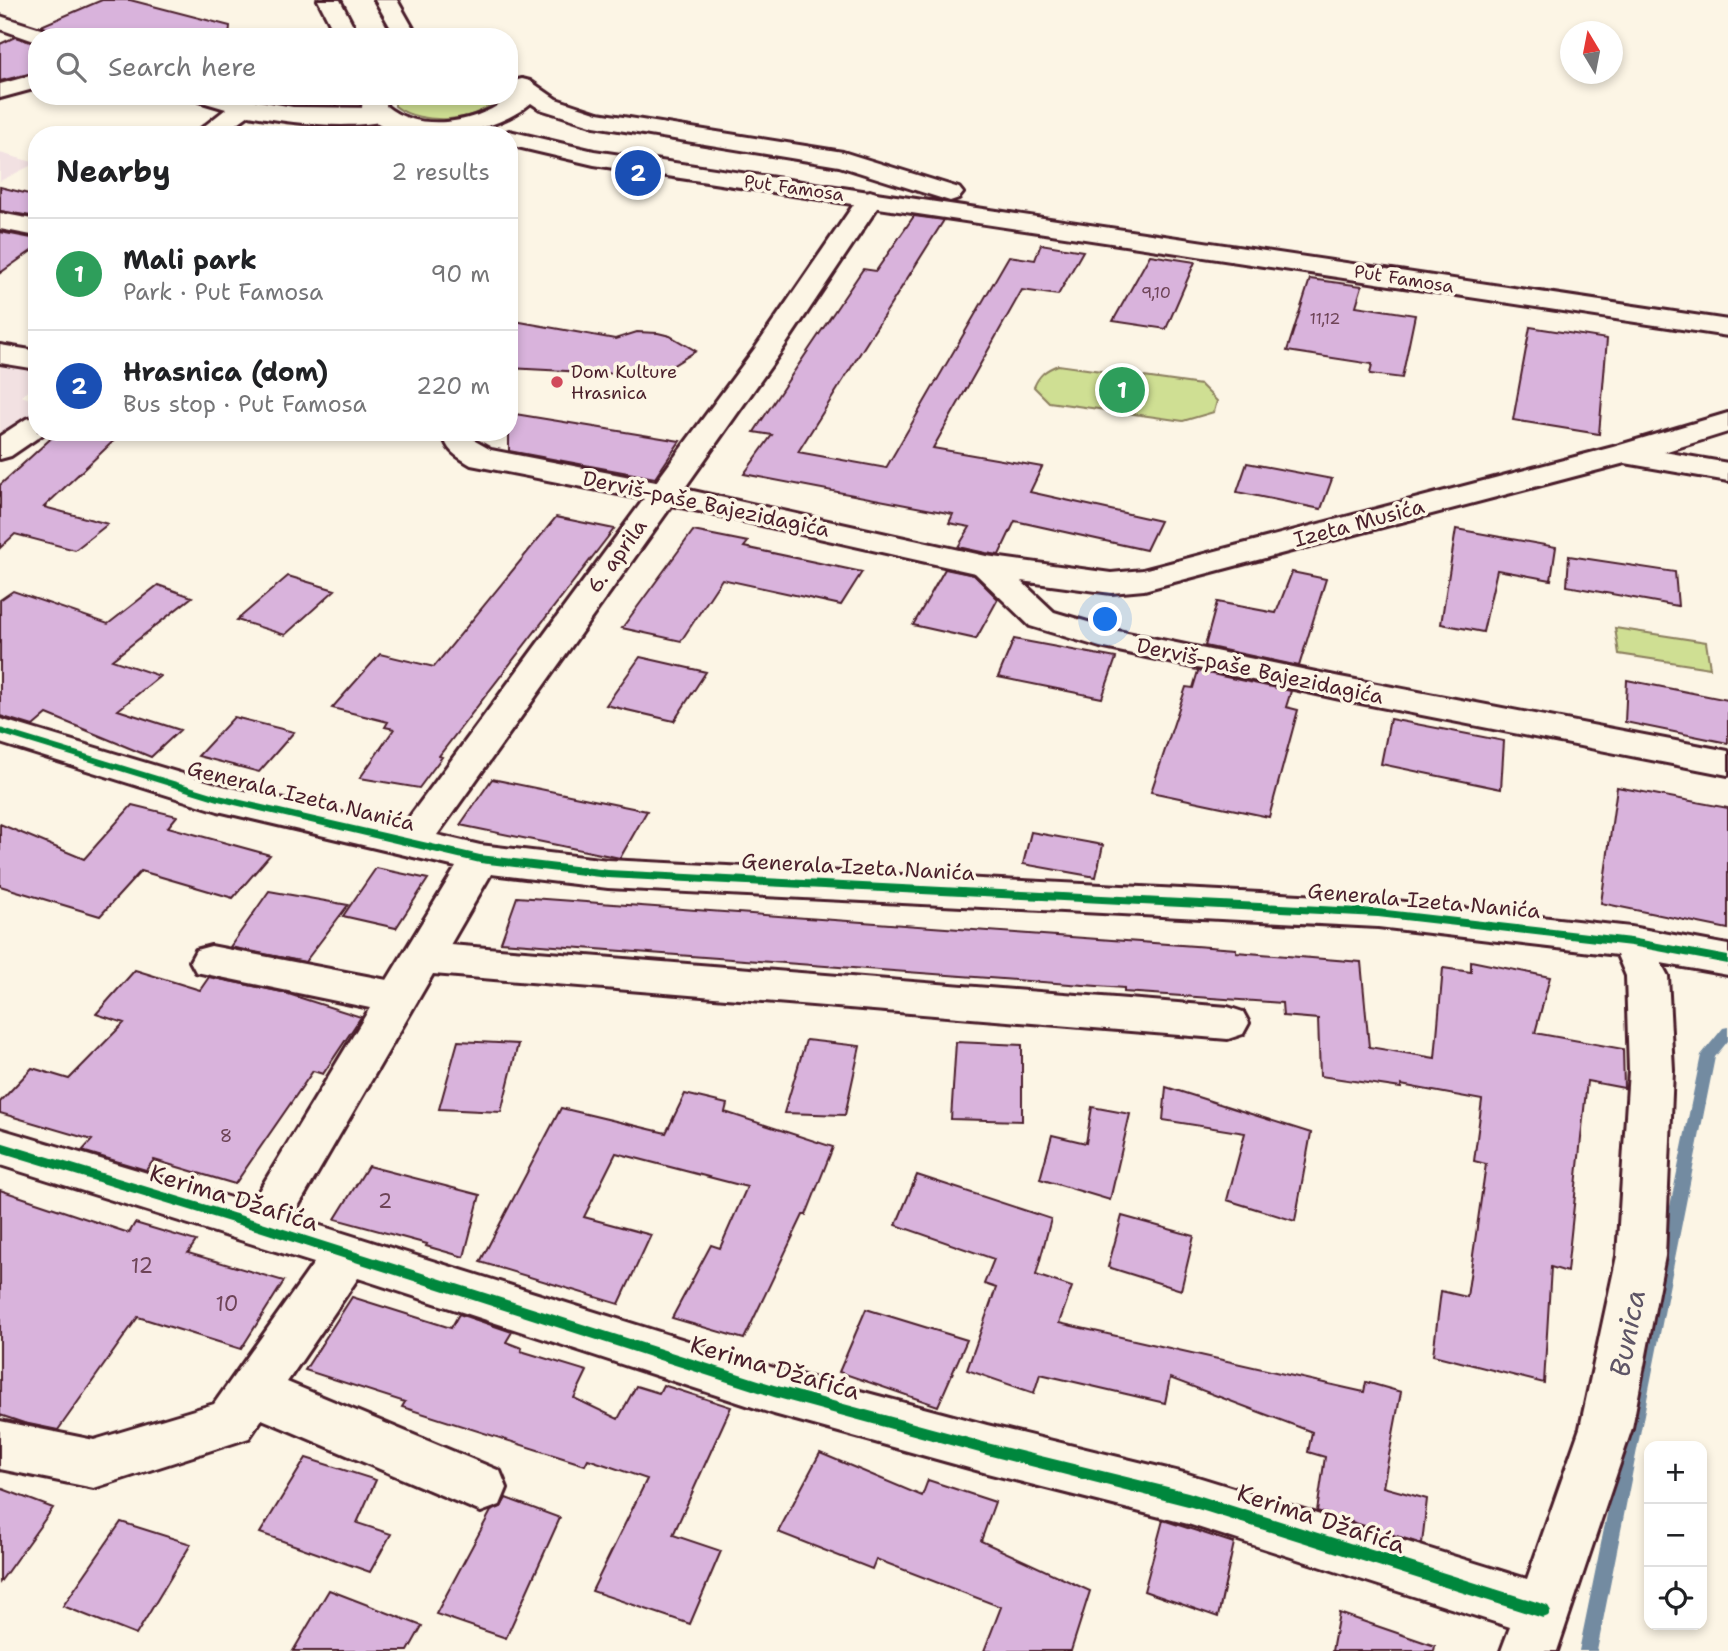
<!DOCTYPE html>
<meta charset="utf-8">
<style>
body{margin:0;font-family:"Shantell Sans",sans-serif;background:#f2f2f2;color:#202124}
.controls{position:absolute;right:21px;bottom:21px;display:grid;overflow:hidden;border-radius:14px;box-shadow:0 4px 10px #0003}
.controls button{width:63px;height:63px;display:grid;place-items:center;padding:0;border:0;border-bottom:2px solid #e0e0e0;background:#fff;color:#202124;font:35px sans-serif}
.compass{position:absolute;left:1560px;top:21px;width:63px;height:63px;border-radius:50%;background:#fff;box-shadow:0 4px 10px #0003;rotate:350deg}
.you{position:absolute;left:1106px;top:620px;width:24px;height:24px;margin:-18px;border:5px solid #fff;border-radius:50%;background:#1a73e8;box-shadow:0 0 0 10px #1a73e833}
.badge{display:grid;place-items:center;width:46px;height:46px;border-radius:50%;background:#2563eb;color:#fff;font-size:23px;font-weight:700}
.pin{position:absolute;translate:-50% -50%;border:4px solid #fff;box-shadow:0 2px 7px #0006}
.list{margin:0;padding:0;list-style:none}
h2{display:flex;justify-content:space-between;align-items:center;height:91px;margin:0;padding:0 28px;font-size:30px}
h2 small{font-size:23px;font-weight:400;color:#757577}
.list li{display:grid;grid-template-columns:46px 1fr auto;gap:21px;align-items:center;box-sizing:border-box;height:112px;padding:0 28px;border-top:2px solid #e0e0e0}
.list b{display:block;font-size:26px;white-space:nowrap}
.list p{margin:0;font-size:23px;white-space:nowrap;color:#757577}
.list em{font-size:23px;font-style:normal;color:#757577}
.icon{flex:none;width:38px;height:38px;fill:none;stroke:currentColor;stroke-width:2;stroke-linecap:round;stroke-linejoin:round}
.map{position:relative;flex:none;width:1728px;height:1651px;overflow:hidden}
.search{position:absolute;background:#fff;box-shadow:0 4px 10px #0003;left:28px;top:28px;width:490px;height:77px;display:flex;align-items:center;gap:18px;box-sizing:border-box;padding:0 24px;border-radius:28px;color:#757577;font-size:26px}
.panel{position:absolute;background:#fff;box-shadow:0 4px 10px #0003;left:28px;top:126px;width:490px;height:315px;border-radius:28px}
.map>svg:first-child{display:block}
.built{fill:#f2e1e2}
.green{fill:#cfdf93;stroke:#8c7f5f;stroke-width:2}
.lines{fill:none;stroke-linecap:round;stroke-linejoin:round}
.stream{fill:#738ba1;fill-rule:evenodd}
.building{fill:#d9b3dc;stroke:#4a1f2b;stroke-width:2}
.minor-casing{stroke:#4a1f2b;stroke-width:6}
.secondary-casing{stroke:#4a1f2b;stroke-width:6}
.minor{fill:#fcf5e5;fill-rule:evenodd}
.secondary{fill:#fcf5e5;fill-rule:evenodd}
.cycleway-casing{stroke:#fcf5e5;stroke-width:5}
.cycleway{fill:#00873e;fill-rule:evenodd}
.poi-dot{fill:#d1495b;stroke:#fcf5e5;stroke-width:2.5}
.labels{text-anchor:middle;dominant-baseline:central;stroke-width:7;stroke-linejoin:round;paint-order:stroke}
.far-number-label{font-size:16px;fill:#6e4457}
.far-street-label{font-size:18px;fill:#4a1f2b;stroke:#fcf5e5}
.far-poi-label{font-size:18px;fill:#4a1f2b;stroke:#fcf5e5;text-anchor:start}
.number-label{font-size:18px;fill:#6e4457}
.street-label{font-size:21px;fill:#4a1f2b;stroke:#fcf5e5}
.near-number-label{font-size:21px;fill:#6e4457}
.near-street-label{font-size:24px;fill:#4a1f2b;stroke:#fcf5e5}
.near-water-label{font-size:28px;font-style:italic;fill:#5e5566;stroke:#fcf5e5}
</style>
<div class="map">
<svg width="1728" height="1651" viewBox="0 0 1728 1651">
<rect width="100%" height="100%" fill="#fcf5e5"/>
<filter id="ink" filterUnits="userSpaceOnUse"><feTurbulence type="fractalNoise" baseFrequency=".0143" numOctaves="2"/><feDisplacementMap in="SourceGraphic" scale="14" xChannelSelector="R" yChannelSelector="G"/><feConvolveMatrix kernelMatrix="1 2 1 2 8 2 1 2 1" color-interpolation-filters="sRGB"/></filter>
<g filter="url(#ink)">
<path class="built" d="M0 153 36 163 0 181Z
M0 365 37 371V382L22 396 37 402V413L0 437Z"/>
<path class="green" d="M395 96H499C480 124 420 126 395 106Z
M1058 365 1201 385 1217 401 1214 412 1183 421 1049 402 1034 387C1039 375 1045 370 1058 365Z
M1615 628 1706 642 1710 668 1619 654Z"/>
<g class="lines">
<path class="stream" d="M1728 1027V1041L1715 1057 1597 1651H1579L1701 1055 1723 1028Z"/>
</g>
<path class="building" d="M102 0H130L230 26 229 37H55L51 30 41 26Z
M15 37 37 44V72L0 81V44Z
M0 187 37 196V217L0 211Z
M914 216 944 220 798 452 886 468 1009 256 1035 260 1041 244 1083 251 1058 295 1022 290 933 448 1042 467 1030 492 1160 521 1146 550 1015 521 999 555 986 553 958 547 970 527 949 523 953 514 744 474 772 435 754 432 795 370 863 269 876 271Z
M0 232 37 239V247L0 273Z
M1150 255 1195 262 1166 329 1113 321Z
M1310 279 1362 286 1356 306 1415 315 1402 378 1370 374 1372 364 1287 351Z
M509 320 615 339 637 332 658 333 670 336 696 351 667 369 642 375 509 368Z
M1530 327 1607 339 1599 434 1513 420Z
M509 413 680 441 655 478 509 451Z
M58 432H123L44 507 108 524 75 550 15 534 0 548V485Z
M1247 463 1332 479 1321 509 1237 492Z
M556 517 614 529 439 756 442 757 419 788 360 778 394 729 385 727 388 722 332 708 380 654 434 667Z
M1456 529 1556 547 1551 580 1497 570 1483 632 1441 624Z
M693 531 748 542 744 547 862 572 841 605 722 579 681 641 622 628Z
M1569 556 1675 572 1678 606 1567 586Z
M945 569 974 575 998 599 976 639 913 625Z
M1292 572 1326 579 1299 666 1205 646 1217 602 1276 613Z
M288 576 335 590 285 635 237 620Z
M158 585 192 597 112 660 160 676 118 710 180 730 151 757 47 714 33 726 0 716V600L13 591 108 624Z
M1014 639 1116 658 1102 698 998 677Z
M640 657 706 672 674 721 606 705Z
M1198 671 1291 691 1286 707 1298 710 1269 817 1151 792 1186 687 1193 688Z
M1627 680 1728 700V743L1625 722Z
M234 717 294 732 259 772 198 756Z
M1390 719 1504 741 1501 789 1381 764Z
M492 779 647 811 620 858 460 825Z
M1617 787 1728 808V929L1601 903Z
M132 805 177 816 168 827 270 855 233 898 141 871 100 916 0 886V824L84 859Z
M1031 832 1103 845 1096 877 1023 864Z
M376 868 428 879 396 928 343 916Z
M269 891 348 905 305 962 230 947Z
M517 897 1236 949V952L1361 962 1369 1047 1435 1058 1443 968 1471 972V961L1550 977 1535 1033 1623 1049 1624 1088 1587 1081 1567 1272 1551 1267 1544 1383 1433 1355 1441 1291 1467 1297 1486 1164 1474 1161 1482 1100 1401 1085V1088L1320 1076 1318 1019 1283 1016 1282 1003 1124 992V988L501 942Z
M135 970 200 990 209 977 282 992 361 1017 323 1074 313 1071 235 1184 154 1160 146 1170 82 1151 92 1140 0 1113V1102L32 1068 69 1079 124 1023 96 1014Z
M806 1040 860 1046 845 1115 784 1113Z
M458 1041 518 1044 501 1112 439 1109Z
M956 1042 1022 1045V1121L951 1119Z
M1166 1087 1311 1133 1295 1221 1227 1200 1245 1133 1163 1120Z
M685 1094 727 1104 725 1112 833 1147 806 1215H803L744 1339 672 1318 711 1245 720 1248 747 1187 616 1153 584 1217 651 1235 619 1304 480 1262 561 1108 666 1133Z
M1092 1107 1130 1114 1110 1200 1040 1179 1052 1135 1086 1143Z
M368 1166 480 1195 464 1257 426 1246 427 1244 335 1219Z
M917 1175 1051 1219 1036 1275 1072 1287 1059 1323 1364 1392 1366 1382 1401 1392 1383 1487 1427 1499 1422 1544 1317 1511 1325 1457 1308 1452 1312 1432 1170 1378 1165 1403 1040 1374 1034 1393 967 1370 996 1288 984 1284 994 1259 896 1225Z
M0 1190 129 1233 135 1223 196 1241 188 1253 284 1281 241 1349 138 1317 58 1430 24 1423 0 1415Z
M1122 1216 1194 1236 1181 1290 1108 1267Z
M352 1297 451 1328 459 1314 512 1332 506 1342 522 1348 521 1351 587 1371 574 1398 618 1419 636 1386 659 1393 663 1385 731 1407 673 1535 721 1551 690 1624 592 1591 647 1479 588 1459 585 1465 402 1407 405 1402 305 1370Z
M866 1309 967 1340 938 1406 839 1372Z
M820 1453 922 1496 928 1480 995 1502 981 1541 1090 1591 1071 1651H984L1001 1607 876 1559 872 1569 778 1532Z
M306 1458 376 1480 357 1523 391 1534 370 1572 260 1533Z
M0 1488 53 1508 0 1582Z
M506 1498 560 1518 506 1638 436 1614 491 1511 501 1507Z
M1163 1520 1234 1543 1218 1617 1144 1591Z
M121 1522 191 1544 136 1635 63 1606Z
M329 1590 422 1626 408 1651H293Z
M1339 1613 1435 1646 1434 1651H1332Z"/>
<g class="lines">
<g class="minor-casing">
<path id="minor" d="M0 16 50 32 53 37H37V42L0 29Z
M37 74V88L0 98V84Z
M196 96H231L293 107 382 108 390 110 394 115 390 120C349 130 291 123 249 115L221 135H193L226 109 199 101Z
M870 191 879 194 883 199 780 353 684 489 986 556 1111 573 1143 570 1613 447 1728 413V432L1664 452 1728 463V481L1625 463 1144 590 1111 593 1021 581 1054 612 1118 631 1340 677 1728 751V775L1340 699 1100 647 1030 626 975 573 672 505 437 835 480 845 608 860 1378 899 1631 927 1728 945V975L1661 963 1668 976 1673 1070 1665 1256 1632 1428 1557 1651H1501L1510 1627 1188 1524 987 1473 774 1414 358 1278 287 1382 500 1471 507 1488 500 1505 481 1512 262 1419 249 1438 94 1488 0 1469V1421L94 1440 214 1404 314 1263 0 1165V1129L251 1204 370 1008 196 972 190 961 196 950 211 946 387 980 456 867 218 811 0 743V719L223 786 402 827 644 499 471 465C455 455 446 451 443 432H473L475 441 491 450 656 482 756 347 861 194ZM491 874 608 888 1378 927 1617 955 1626 976 1629 1070 1617 1256 1580 1428 1527 1579 1188 1474 987 1425 774 1368 292 1217 433 974 1228 1039 1243 1034 1249 1023 1243 1012 1228 1007 450 945Z
M0 213 37 220V236L0 229Z
M0 345 37 351V369L0 363Z
M37 416V432H46L11 456 0 459V436L26 419Z"/>
</g>
<g class="secondary-casing">
<path id="secondary" d="M318 0H340L359 37H337Z
M375 0H397L418 37H396Z
M522 79 530 81 556 99 598 113 843 152 959 188 963 193 959 198 950 201 839 166 594 126 540 109 531 103C494 135 395 155 362 108L363 96H387L386 106C420 134 480 123 511 96V86L514 81Z
M509 131 594 151 1728 320V336L594 165 509 145V135H499Z"/>
</g>
<use href="#minor" class="minor"/>
<use href="#secondary" class="secondary"/>
<g class="cycleway-casing">
<path id="cycleway" d="M0 728 219 795 480 855 608 870 1378 909 1631 938 1728 956V964L1631 946 1378 917 608 878 480 863 218 801 0 734Z
M0 1142 262 1222 774 1385 987 1443 1188 1492 1543 1604 1548 1606 1551 1611 1548 1616 1543 1618 1188 1506 987 1455 774 1397 262 1232 0 1152Z"/>
</g>
<use href="#cycleway" class="cycleway"/>
</g>
</g>
<circle class="poi-dot" cx="557" cy="382" r="7"/>
<g class="labels">
<g class="far-number-label">
<text x="1156" y="292">9,10</text>
<text x="1325" y="318">11,12</text>
</g>
<g class="far-street-label">
<text transform="translate(794 188) rotate(8)">Put Famosa</text>
<text transform="translate(1404 279) rotate(9)">Put Famosa</text>
</g>
<g class="far-poi-label">
<text x="571" y="372">Dom Kulture<tspan x="571" dy="21">Hrasnica</tspan></text>
</g>
<g class="number-label">
<text x="226" y="1136">8</text>
</g>
<g class="street-label">
<text transform="translate(706 504) rotate(12)">Derviš-paše Bajezidagića</text>
<text transform="translate(1359 523) rotate(-15)">Izeta Musića</text>
<text transform="translate(617 556) rotate(-54)">6. aprila</text>
<text transform="translate(1260 671) rotate(12)">Derviš-paše Bajezidagića</text>
<text transform="translate(301 796) rotate(14)">Generala Izeta Nanića</text>
<text transform="translate(858 867) rotate(3)">Generala Izeta Nanića</text>
<text transform="translate(1424 901) rotate(5)">Generala Izeta Nanića</text>
</g>
<g class="near-number-label">
<text x="385" y="1201">2</text>
<text x="142" y="1266">12</text>
<text x="227" y="1304">10</text>
</g>
<g class="near-street-label">
<text transform="translate(234 1198) rotate(17)">Kerima Džafića</text>
<text transform="translate(775 1368) rotate(16)">Kerima Džafića</text>
<text transform="translate(1321 1519) rotate(18)">Kerima Džafića</text>
</g>
<g class="near-water-label">
<text transform="translate(1627 1333) rotate(-79)">Bunica</text>
</g>
</g>
</svg>
<div class="controls">
<button>+</button>
<button>−</button>
<button><svg class="icon" aria-label="locate" viewBox="0 0 24 24"><circle cx="12" cy="12" r="6"/><path d="M12 2v4M12 18v4M2 12h4M18 12h4"/></svg></button>
</div>
<svg class="compass" viewBox="-18 -18 36 36"><path d="M0-13l5 13h-10z" fill="#e53935"/><path d="M0 13l5-13h-10z" fill="#757577"/></svg>
<div class="you"></div>
<div class="pin badge" style="left:1122px;top:390px;background:#2e9e5b">1</div>
<div class="pin badge" style="left:638px;top:173px;background:#1a4fb4">2</div>
<div class="search"><svg class="icon" aria-label="search" viewBox="0 0 24 24"><circle cx="10" cy="10" r="6"/><path d="M15 15l6 6"/></svg>Search here</div>
<section class="panel">
<h2>Nearby<small>2 results</small></h2>
<ul class="list">
<li><span class="badge" style="background:#2e9e5b">1</span><div><b>Mali park</b><p>Park · Put Famosa</p></div><em>90 m</em></li>
<li><span class="badge" style="background:#1a4fb4">2</span><div><b>Hrasnica (dom)</b><p>Bus stop · Put Famosa</p></div><em>220 m</em></li>
</ul>
</section>
</div>
